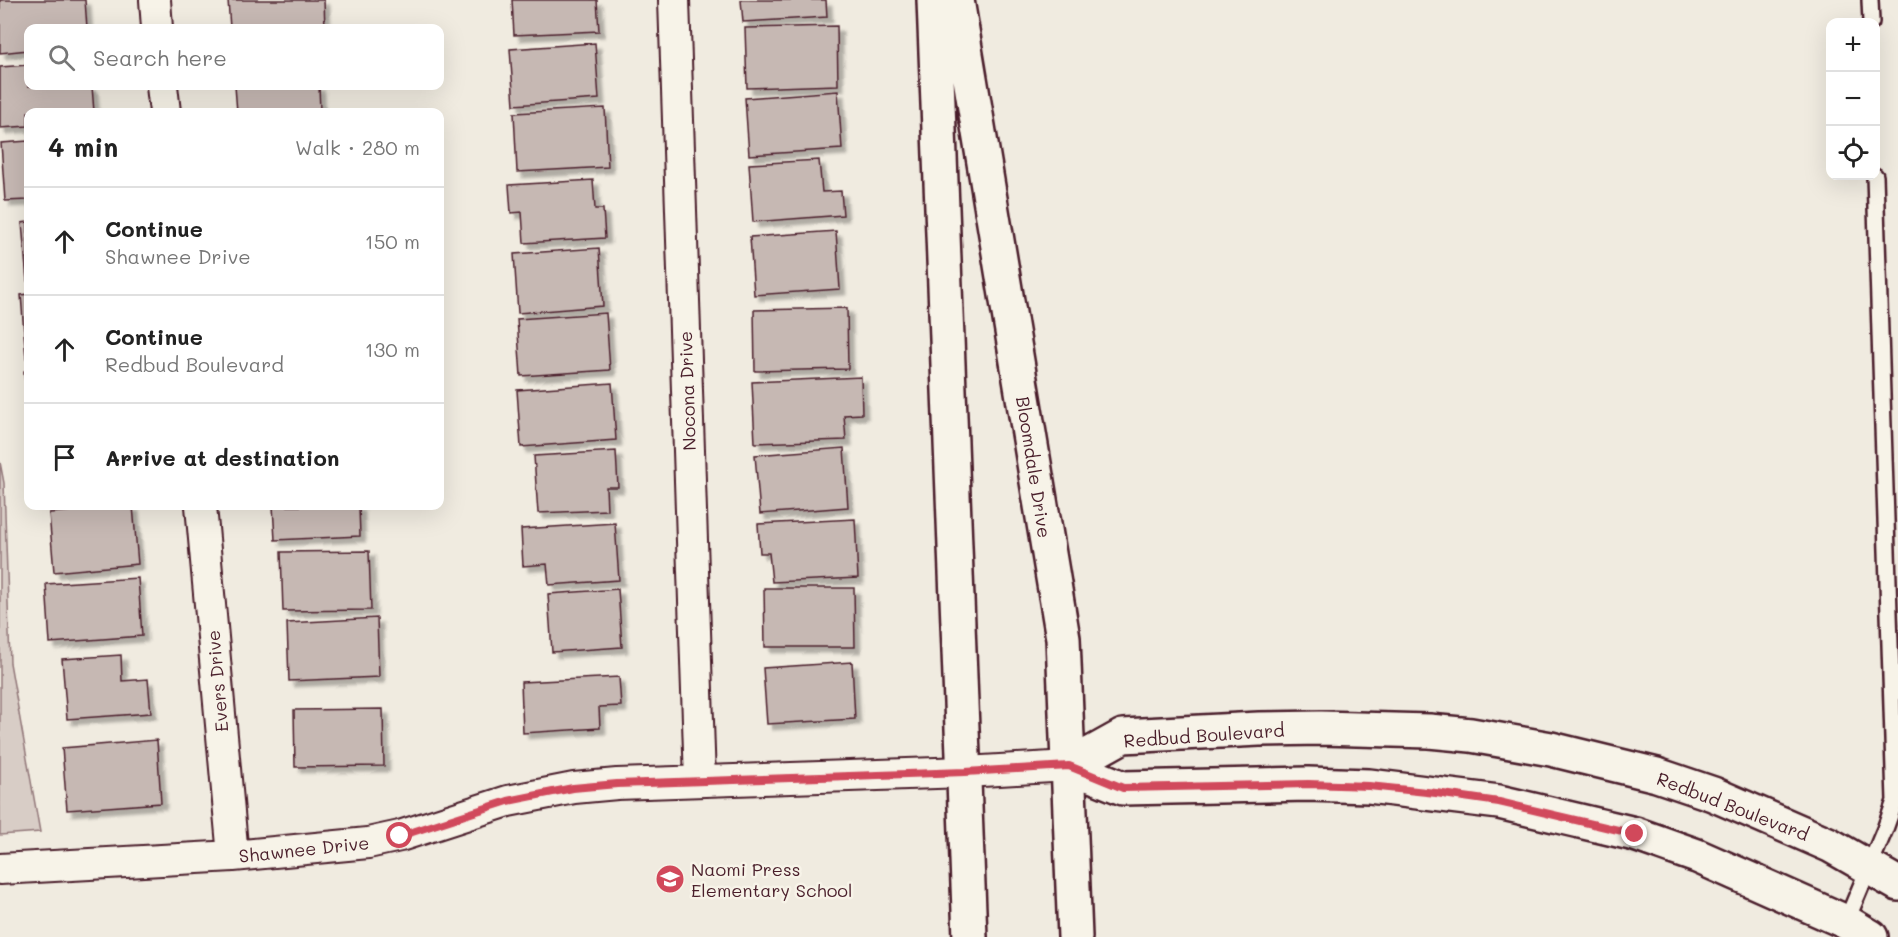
<!DOCTYPE html>
<meta charset="utf-8">
<style>
body{margin:0;font-family:Mali,sans-serif;background:#f6f6f6;color:#222}
.controls{position:absolute;right:18px;top:18px;display:grid;overflow:hidden;border-radius:12px;box-shadow:0 6px 24px #0002}
.controls button{width:54px;height:54px;display:grid;place-items:center;padding:0;border:0;border-bottom:2px solid #e0e0e0;background:#fff;color:#222;font:30px sans-serif}
.stop{position:absolute;width:18px;height:18px;margin:-14px;border:4px solid #d1495b;border-radius:50%;background:#fff}
.stop.end{background:#d1495b;border-color:#fff;box-shadow:0 2px 6px #0008}
.list{margin:0;padding:0;list-style:none}
h2{display:flex;justify-content:space-between;align-items:center;height:78px;margin:0;padding:0 24px;font-size:26px}
h2 small{font-size:20px;font-weight:400;color:#767676}
.list li{display:grid;grid-template-columns:39px 1fr auto;gap:18px;align-items:center;box-sizing:border-box;height:108px;padding:0 24px;border-top:2px solid #e0e0e0}
.list b{display:block;font-size:22px;white-space:nowrap}
.list p{margin:0;font-size:20px;white-space:nowrap;color:#767676}
.list em{font-size:20px;font-style:normal;color:#767676}
.icon{flex:none;width:33px;height:33px;fill:none;stroke:currentColor;stroke-width:2;stroke-linecap:round;stroke-linejoin:round}
.map{position:relative;flex:none;width:1898px;height:937px;overflow:hidden}
.search{position:absolute;background:#fff;box-shadow:0 6px 24px #0002;left:24px;top:24px;width:420px;height:66px;display:flex;align-items:center;gap:15px;box-sizing:border-box;padding:0 21px;border-radius:12px;color:#767676;font-size:22px}
.panel{position:absolute;background:#fff;box-shadow:0 6px 24px #0002;left:24px;top:108px;width:420px;height:402px;border-radius:12px}
.map>svg:first-child{display:block}
.green{fill:#d8cdc6;stroke:#917678;stroke-width:1.5}
.building{fill:#c6b8b3;stroke:#4a1f2b;stroke-width:1.5;filter:url(#shadow)}
.lines{fill:none;stroke-linecap:round;stroke-linejoin:round}
.lane-casing{stroke:#4a1f2b;stroke-width:20}
.street-casing{stroke:#4a1f2b;stroke-width:34}
.secondary-casing{stroke:#4a1f2b;stroke-width:38}
.lane{stroke:#f7f3e8;stroke-width:15}
.street{stroke:#f7f3e8;stroke-width:30}
.secondary{stroke:#f7f3e8;stroke-width:33}
.route{stroke:#d1495b;stroke-width:8}
.labels{text-anchor:middle;dominant-baseline:central;stroke-width:5;stroke-linejoin:round;paint-order:stroke}
.street-label{font-size:18px;fill:#4a1f2b;stroke:#f7f3e8}
.poi-label{font-size:18px;fill:#4a1f2b;stroke:#f7f3e8;text-anchor:start}
</style>
<div class="map">
<svg width="1898" height="937" viewBox="0 0 1898 937">
<defs>
<filter id="shadow"><feDropShadow dx="5.5" dy="5.5" stdDeviation="1.5" flood-color="#0004"/></filter>
</defs>
<rect width="100%" height="100%" fill="#f0ebe0"/>
<filter id="ink" filterUnits="userSpaceOnUse"><feTurbulence type="fractalNoise" baseFrequency=".0167" numOctaves="2"/><feDisplacementMap in="SourceGraphic" scale="12" xChannelSelector="R" yChannelSelector="G"/><feConvolveMatrix kernelMatrix="1 2 1 2 8 2 1 2 1" color-interpolation-filters="sRGB"/></filter>
<g filter="url(#ink)">
<path class="green" d="M0 462 4 483 10 663 40 832 0 835Z"/>
<path class="building" d="M0 0H85L87 28H28V50L0 53Z
M228 0H324L325 28H230Z
M512 0H597L599 31 514 35Z
M741 0H826L827 17 743 22Z
M837 26 838 85 747 88 745 28Z
M595 43 599 99 514 105 510 49Z
M28 65V86H92L94 112H28V126L0 128V67Z
M235 86H319L320 111 237 112Z
M838 91 842 149 749 155 745 98Z
M605 108 608 167 517 172 514 113Z
M28 141V200L5 201 1 143Z
M819 160 822 192 841 191 843 215 753 222 749 164Z
M593 180 595 209H603L605 238 524 243 522 212 511 213 509 185Z
M28 222V281H27L22 223Z
M836 231 840 289 754 295 750 237Z
M599 248 603 306 518 313 514 254Z
M28 294V358H26L21 295Z
M847 308 848 369 755 371 754 310Z
M606 313 610 370 521 376 517 319Z
M28 370V423L24 371Z
M861 377 862 414 844 415 846 440 755 443 752 382Z
M612 383 616 440 521 447 517 390Z
M844 448 848 507 760 514 755 455Z
M616 451 618 487H606L607 510 538 513 534 456Z
M133 506 138 564 54 572 49 513Z
M273 506H359L360 536 275 540Z
M855 519 858 578 772 582 769 553H760L758 524Z
M615 523 619 580 549 585 547 564 523 566 521 529Z
M369 551 371 610 283 611 281 552Z
M138 578 142 636 50 643 46 584Z
M764 588H854L855 647H765Z
M618 589 622 647 552 652 548 594Z
M377 618 379 677 289 681 287 623Z
M121 655 122 681 148 679 151 713 67 719 62 659Z
M852 662 855 719 767 724 763 668Z
M619 677 621 706 599 707 600 728 523 733 521 682Z
M383 709 384 766 295 767 294 710Z
M157 740 161 803 67 810 62 748Z"/>
<g class="lines">
<g class="lane-casing">
<path id="lane" d="M1870 0 1871 22
M1846 922 1885 829 1895 801 1875 176"/>
</g>
<g class="street-casing">
<path id="street" d="M155 0 157 28
M674 0 700 781
M162 86 165 112
M201 506 233 856
M0 869 233 856 368 843 400 836 508 801 574 788 617 784 965 772 1069 766"/>
</g>
<g class="secondary-casing">
<path id="secondary" d="M934 0 970 937
M957 0 1063 638 1075 937
M1069 766 1123 736 1259 729 1321 728 1429 731 1471 735 1551 749 1657 775 1713 794 1830 845 1898 884
M1069 766 1123 788 1308 784 1369 786 1499 802 1635 834 1697 856 1846 922 1871 937"/>
</g>
<use href="#lane" class="lane"/>
<use href="#street" class="street"/>
<use href="#secondary" class="secondary"/>
</g>
</g>
<g class="lines" filter="url(#ink)">
<path class="route" d="M400 836 508 801 573 788 617 784 965 772 1069 766 1123 788 1308 784 1369 786 1436 793 1499 802 1635 834"/>
</g>
<defs>
<g id="school-disc" transform="scale(1.5)"><circle r="9.5" fill="#d1495b" stroke="#f7f3e8"/><path d="M0-5L7-2L0 1L-7-2ZM-4 1L0 2.5L4 1V4Q0 6-4 4Z" fill="#fff"/></g>
</defs>
<g fill-rule="evenodd">
<use href="#school-disc" x="670" y="879"/>
</g>
<g class="labels">
<g class="street-label">
<text transform="translate(687 391) rotate(-92)">Nocona Drive</text>
<text transform="translate(1034 467) rotate(81)">Bloomdale Drive</text>
<text transform="translate(217 681) rotate(-95)">Evers Drive</text>
<text transform="translate(1204 735) rotate(-4)">Redbud Boulevard</text>
<text transform="translate(1733 806) rotate(21)">Redbud Boulevard</text>
<text transform="translate(304 849) rotate(-6)">Shawnee Drive</text>
</g>
<g class="poi-label">
<text x="691" y="869">Naomi Press<tspan x="691" dy="21">Elementary School</tspan></text>
</g>
</g>
</svg>
<div class="controls">
<button>+</button>
<button>−</button>
<button><svg class="icon" aria-label="locate" viewBox="0 0 24 24"><circle cx="12" cy="12" r="6"/><path d="M12 2v4M12 18v4M2 12h4M18 12h4"/></svg></button>
</div>
<div class="stop" style="left:400px;top:836px"></div>
<div class="stop end" style="left:1635px;top:834px"></div>
<div class="search"><svg class="icon" aria-label="search" viewBox="0 0 24 24"><circle cx="10" cy="10" r="6"/><path d="M15 15l6 6"/></svg>Search here</div>
<section class="panel">
<h2>4 min<small>Walk · 280 m</small></h2>
<ul class="list">
<li><svg class="icon" aria-label="ahead" viewBox="0 0 24 24"><path d="M12 20V5M6 11l6-6 6 6"/></svg><div><b>Continue</b><p>Shawnee Drive</p></div><em>150 m</em></li>
<li><svg class="icon" aria-label="ahead" viewBox="0 0 24 24"><path d="M12 20V5M6 11l6-6 6 6"/></svg><div><b>Continue</b><p>Redbud Boulevard</p></div><em>130 m</em></li>
<li><svg class="icon" aria-label="arrive" viewBox="0 0 24 24"><path d="M6 21V4h12l-3 4 3 4H6"/></svg><div><b>Arrive at destination</b></div></li>
</ul>
</section>
</div>
